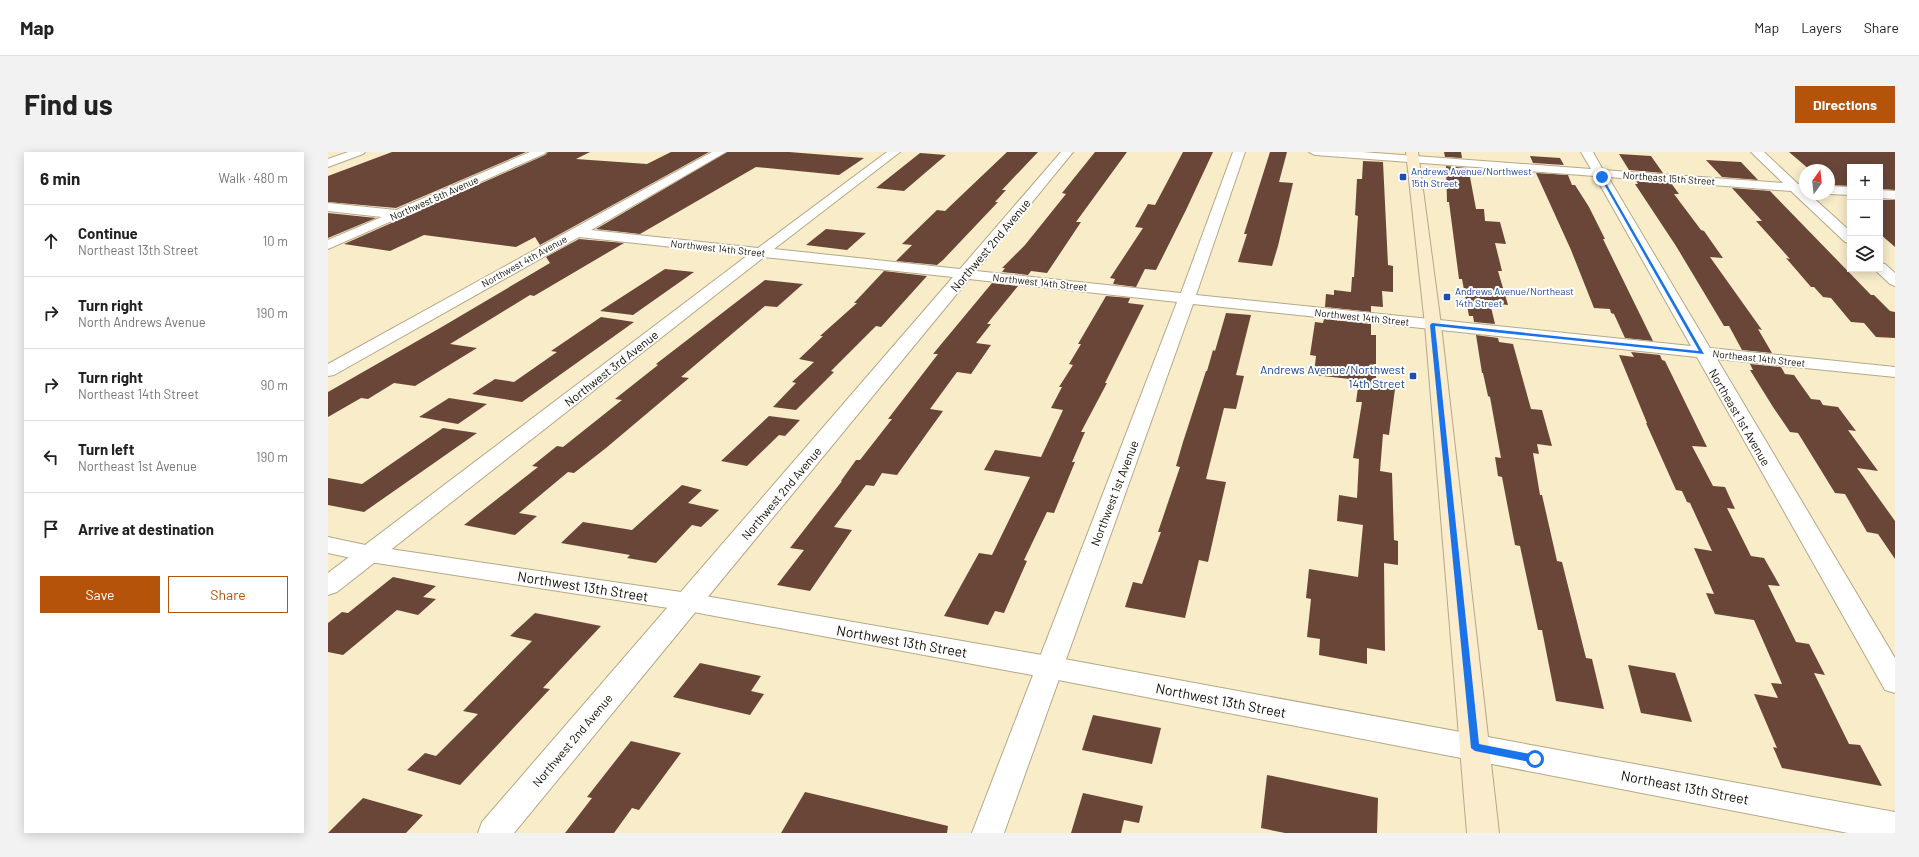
<!DOCTYPE html>
<meta charset="utf-8">
<style>
body{margin:0;font-family:Barlow,sans-serif;background:#f2f2f2;color:#222}
.controls{position:absolute;right:12px;top:12px;display:grid;overflow:hidden;border-radius:0px;box-shadow:0 2px 10px #0003}
.controls button{width:36px;height:36px;display:grid;place-items:center;padding:0;border:0;border-bottom:1px solid #e0e0e0;background:#fff;color:#222;font:20px sans-serif}
.compass{position:absolute;left:1471px;top:12px;width:36px;height:36px;border-radius:50%;background:#fff;box-shadow:0 2px 10px #0003;rotate:15deg}
.stop{position:absolute;width:12px;height:12px;margin:-9px;border:3px solid #1a73e8;border-radius:50%;background:#fff}
.stop.end{background:#1a73e8;border-color:#fff;box-shadow:0 1px 4px #0008}
.list{margin:0;padding:0;list-style:none}
h2{display:flex;justify-content:space-between;align-items:center;height:52px;margin:0;padding:0 16px;font-size:17px}
h2 small{font-size:13px;font-weight:400;color:#767676}
.list li{display:grid;grid-template-columns:26px 1fr auto;gap:12px;align-items:center;box-sizing:border-box;height:72px;padding:0 16px;border-top:1px solid #e0e0e0}
.list b{display:block;font-size:15px;white-space:nowrap}
.list p{margin:0;font-size:13px;white-space:nowrap;color:#767676}
.list em{font-size:13px;font-style:normal;color:#767676}
.actions{display:flex;gap:8px;padding:12px 16px}
.actions a{flex:1;padding:9px 0;border:1px solid #b45309;border-radius:0px;text-align:center;font-size:14px;color:#b45309}
.actions .main{background:#b45309;color:#fff}
.icon{flex:none;width:22px;height:22px;fill:none;stroke:currentColor;stroke-width:2;stroke-linecap:round;stroke-linejoin:round}
.map{position:relative;flex:none;width:1567px;height:681px;overflow:hidden;border-radius:0px}
header{display:flex;align-items:center;gap:24px;box-sizing:border-box;height:56px;padding:0 20px;background:#fff;border-bottom:1px solid #e0e0e0}
header strong{font-size:19px}
nav{display:flex;gap:22px;margin-inline-start:auto;font-size:14px}
.intro{display:flex;align-items:center;justify-content:space-between;box-sizing:border-box;height:96px;padding:0 24px}
h1{margin:0;font-size:28px}
.button{padding:10px 18px;border-radius:0px;background:#b45309;color:#fff;font-size:14px;font-weight:700}
main{display:flex;gap:24px;padding:0 24px}
aside{flex:1;background:#fff;border-radius:0px;box-shadow:0 2px 10px #0003}
.map>svg:first-child{display:block}
.building{fill:#694638}
.lines{fill:none;stroke-linecap:round;stroke-linejoin:round}
.minor-casing{stroke:#b4a887;stroke-width:2}
.tertiary-casing{stroke:#b4a887;stroke-width:2}
.secondary-casing{stroke:#b4a887;stroke-width:2}
.minor{fill:#fff;fill-rule:evenodd}
.tertiary{fill:#fff;fill-rule:evenodd}
.secondary{fill:#fbeccd;fill-rule:evenodd}
.route{fill:#1a73e8}
.transit-dot{fill:#1a4fb4;stroke:#fff;stroke-width:1.5}
.labels{text-anchor:middle;dominant-baseline:central;stroke-width:4;stroke-linejoin:round;paint-order:stroke}
.far-transit-label{font-size:10px;fill:#164399;stroke:#fff;text-anchor:start}
.far-street-label{font-size:10px;fill:#120e03;stroke:#fff}
.street-label{font-size:12px;fill:#120e03;stroke:#fff}
.transit-label{font-size:12px;fill:#164399;stroke:#fff;text-anchor:end}
.near-street-label{font-size:14px;fill:#120e03;stroke:#fff}
</style>
<header>
<strong>Map</strong>
<nav><a>Map</a><a>Layers</a><a>Share</a></nav>
</header>
<div class="intro"><h1>Find us</h1><a class="button">Directions</a></div>
<main>
<aside>
<h2>6 min<small>Walk · 480 m</small></h2>
<ul class="list">
<li><svg class="icon" aria-label="ahead" viewBox="0 0 24 24"><path d="M12 20V5M6 11l6-6 6 6"/></svg><div><b>Continue</b><p>Northeast 13th Street</p></div><em>10 m</em></li>
<li><svg class="icon" aria-label="right" viewBox="0 0 24 24"><path d="M7 20v-9h11M14 6l5 5-5 5"/></svg><div><b>Turn right</b><p>North Andrews Avenue</p></div><em>190 m</em></li>
<li><svg class="icon" aria-label="right" viewBox="0 0 24 24"><path d="M7 20v-9h11M14 6l5 5-5 5"/></svg><div><b>Turn right</b><p>Northeast 14th Street</p></div><em>90 m</em></li>
<li><svg class="icon" aria-label="left" viewBox="0 0 24 24"><path d="M17 20v-9H6M10 6l-5 5 5 5"/></svg><div><b>Turn left</b><p>Northeast 1st Avenue</p></div><em>190 m</em></li>
<li><svg class="icon" aria-label="arrive" viewBox="0 0 24 24"><path d="M6 21V4h12l-3 4 3 4H6"/></svg><div><b>Arrive at destination</b></div></li>
</ul>
<div class="actions"><a class="main">Save</a><a>Share</a></div>
</aside>
<div class="map">
<svg width="1567" height="681" viewBox="0 0 1567 681">
<rect width="100%" height="100%" fill="#f8ecc9"/>
<path class="building" d="M64 0H198L68 56 0 50V24Z
M220 0H262L248 7 319 12 343 0H381L212 93 207 85 188 95 96 83 62 99 16 92 217 3Z
M399 0H461L536 6 511 23 428 15 312 82 268 77Z
M679 0H710L674 38H678L667 50H670L615 108 609 113 568 109 584 93 574 92 609 58 617 59Z
M767 0H799L748 70H753L719 121 703 119 700 123 674 120 677 116H674L697 93 738 42 734 41Z
M855 0H885L858 58 828 118 817 117 808 135 785 132 787 127 782 126 815 76 807 75 820 52 827 53Z
M942 0H959L951 30 965 31 950 94 944 114 910 110 919 82H916Z
M1116 0H1133L1134 6 1117 5Z
M1461 0H1567V38L1552 37V15H1522V34L1501 33V18H1482Z
M592 1 618 3 576 39 548 36Z
M1291 2 1323 4 1335 21 1301 18Z
M1202 4 1232 6 1236 13 1205 11Z
M1378 8 1413 10 1430 28 1394 25Z
M1035 9 1055 10 1060 113 1065 114V140L1054 139 1055 155 1043 154V160L997 155 998 142 1006 143V138L1023 140 1024 125H1026L1030 64 1027 63 1029 27H1034Z
M1118 14 1138 16 1139 25H1142L1148 57H1156L1157 69 1172 70 1178 92 1167 91 1174 119H1170L1180 153 1162 151 1167 172 1146 170 1145 164H1141L1134 127H1131L1121 50H1119Z
M1208 21 1240 23 1244 33H1247L1261 55 1277 87H1275L1325 189 1297 186 1286 162 1283 161 1282 157 1266 156 1243 98Z
M1308 29 1343 31 1351 42H1346L1373 78 1376 79 1395 106 1382 105 1434 178 1430 177 1444 201 1414 198 1401 174H1396L1348 94 1307 32H1310Z
M1404 36 1442 39 1543 143H1546L1562 159 1567 160V186L1548 185 1536 171 1523 170 1503 146 1495 145 1486 135H1483L1458 106 1462 107 1428 69H1434Z
M1552 48H1567V95L1552 82Z
M0 61 48 66 0 86Z
M498 77 538 81 519 98 478 93Z
M251 87 296 91 206 144 202 143 122 192 149 196 87 234 66 231 40 247 33 246 0 265V240L112 176 222 111 218 105Z
M337 117 366 120 305 163 272 159Z
M556 119 599 124 553 175 548 174 503 219 506 220 468 258 445 255 468 231 464 230 486 210 471 207 495 184H492L529 151H526Z
M437 128 475 132 449 155 437 154 353 225 361 226 278 296 246 321 240 320 191 361 209 364 187 383 136 373 210 315 204 314 229 294 235 295 294 248 287 247 330 213 328 212Z
M664 131 690 134 659 172H663L648 191 663 193 643 222 629 220 602 257 615 259 569 323 554 321 546 334 538 333 506 375 524 378 482 439 449 433 476 398 462 396 514 329H513L528 308H532L564 267H560L610 202H605Z
M778 144 802 146 800 151 816 153 777 231H779L753 280H757L744 310H747L726 361 719 360 696 408 699 409 676 461 667 459 660 473 616 464 651 401 664 403 702 325 656 318 667 298 713 305 735 258 723 256 734 235H731L745 213 741 212 753 192H750Z
M898 161 923 163 908 223 916 224 908 257 896 256 878 327 898 330 880 410 871 408 857 466 797 455 805 430 814 432 833 380H830L852 315 848 314 855 290 878 219H879L885 198 887 199Z
M273 165 306 170 194 250 144 242 167 227 186 230 229 200 223 199Z
M996 167 1043 172V183H1048V234L1067 237 1061 283 1055 282 1052 319 1064 321 1066 388 1070 389V413L1056 411 1057 499 1039 496V512L991 503 992 487 979 485 983 447 978 446 981 417 1030 425 1035 373 1009 369 1011 343 1029 346 1031 307 1025 306 1034 250H1028L1031 228 986 223 988 204 982 203 987 170 995 171Z
M1148 183 1170 186 1171 190 1185 192 1203 257 1214 258 1224 294 1209 292 1211 302 1205 301 1212 343H1214L1229 409 1234 410 1258 506 1264 507 1276 557 1228 549 1214 478H1210L1192 394 1187 393 1174 325 1170 324 1167 305 1173 306 1162 245 1160 244 1155 221H1154Z
M1303 200 1332 203 1334 208 1337 209 1379 295 1364 294 1385 334 1397 335 1407 357 1399 356 1423 404 1436 406 1452 434 1440 433 1468 490 1481 492 1497 523 1486 521 1521 592 1532 593 1554 634 1454 616 1445 595 1449 596 1426 542 1450 546 1443 531 1454 532 1426 468 1387 462 1378 441 1386 442 1366 396 1384 399 1362 351 1359 350 1354 339 1348 338 1318 271H1319L1291 203 1306 205Z
M1422 212 1453 215 1457 222 1466 223 1483 247 1492 248 1495 253 1510 255 1528 279 1520 278 1550 319 1529 316 1567 369V407L1550 382 1539 380 1517 342 1507 341 1470 281 1462 280 1445 255 1422 218H1425Z
M121 246 159 252 130 272 91 265Z
M441 264 472 268 457 284 451 283 419 314 393 309Z
M115 276 149 281 36 360 0 353V326L34 332Z
M354 333 374 338 360 351 391 358 373 375 364 373 328 411 299 406 302 403 233 391 255 370 304 378Z
M65 425 108 434 95 445 108 447 90 463 69 458 15 503 0 500V471L14 460 20 461Z
M207 461 273 474 215 536 222 537 132 633 79 618 97 601 108 604 150 562 135 559 204 489 182 484Z
M372 511 433 524 423 539 436 542 422 563 345 545Z
M1300 513 1347 521 1364 570 1313 561Z
M765 563 833 576 824 612 754 598Z
M303 589 353 601 311 658 304 656 286 681H237L264 646 259 645Z
M939 623 1050 646 1049 681H957L933 676Z
M477 640 620 674 619 681H453Z
M755 641 815 654 811 671 796 668 793 681H743Z
M35 646 95 663 78 681H0Z"/>
<g class="lines">
<g class="minor-casing">
<path id="minor" d="M20 0H37L35 2 0 15V7Z
M202 0H218L216 2 0 97V88L54 65 0 59V51L68 58Z
M384 0H398L263 78 430 96 559 0H572L446 97 632 117 733 0H745L648 119 853 141 905 0H917L868 143 1363 194 1267 24 987 3 981 0H1034L1263 17 1253 0H1265L1275 18 1455 31 1423 0H1436L1470 32H1477V42H1481L1522 79V91L1517 90 1463 39 1280 25 1382 196 1567 215V225L1389 207 1567 506V541L1557 538 1369 205 865 152 676 681H644L849 150 641 127 186 681H150L154 670 625 125 436 105 9 440 0 443V421L420 103 251 85 6 223 0 224V212Z
M1501 34 1522 35V43L1501 42Z
M1552 38 1567 39V47L1552 46Z
M1552 111 1557 112 1567 121V134L1562 132 1546 117H1552Z"/>
</g>
<g class="tertiary-casing">
<path id="tertiary" d="M0 385 42 394 360 441 720 504 1567 660V681H1520L720 526 360 459 42 410 0 401Z"/>
</g>
<g class="secondary-casing">
<path id="secondary" d="M1078 0H1090L1113 173 1171 681H1139L1097 173Z"/>
</g>
<use href="#minor" class="minor"/>
<use href="#tertiary" class="tertiary"/>
<use href="#secondary" class="secondary"/>
</g>
<path class="route" d="M1274 24 1376 202 1107 174 1151 592 1207 603 1211 607 1207 611 1147 599 1143 596 1102 173 1104 171 1371 199 1272 25Z"/>
<g class="transit-dot">
<rect x="1071" y="21" width="8" height="8" rx="2"/>
<rect x="1115" y="141" width="8" height="8" rx="2"/>
<rect x="1081" y="220" width="8" height="8" rx="2"/>
</g>
<g class="labels">
<g class="far-transit-label">
<text x="1083" y="19">Andrews Avenue/Northwest<tspan x="1083" dy="12">15th Street</tspan></text>
<text x="1127" y="139">Andrews Avenue/Northeast<tspan x="1127" dy="12">14th Street</tspan></text>
</g>
<g class="far-street-label">
<text transform="translate(1341 26) rotate(4)">Northeast 15th Street</text>
<text transform="translate(106 46) rotate(-24)">Northwest 5th Avenue</text>
<text transform="translate(390 96) rotate(6)">Northwest 14th Street</text>
<text transform="translate(196 109) rotate(-29)">Northwest 4th Avenue</text>
<text transform="translate(712 130) rotate(6)">Northwest 14th Street</text>
<text transform="translate(1034 165) rotate(6)">Northwest 14th Street</text>
<text transform="translate(1431 206) rotate(6)">Northeast 14th Street</text>
</g>
<g class="street-label">
<text transform="translate(662 93) rotate(-50)">Northwest 2nd Avenue</text>
<text transform="translate(283 216) rotate(-38)">Northwest 3rd Avenue</text>
<text transform="translate(1412 265) rotate(60)">Northeast 1st Avenue</text>
<text transform="translate(453 341) rotate(-50)">Northwest 2nd Avenue</text>
<text transform="translate(786 341) rotate(-69)">Northwest 1st Avenue</text>
<text transform="translate(244 588) rotate(-50)">Northwest 2nd Avenue</text>
</g>
<g class="transit-label">
<text x="1077" y="217">Andrews Avenue/Northwest<tspan x="1077" dy="14">14th Street</tspan></text>
</g>
<g class="near-street-label">
<text transform="translate(255 434) rotate(9)">Northwest 13th Street</text>
<text transform="translate(574 489) rotate(10)">Northwest 13th Street</text>
<text transform="translate(893 548) rotate(11)">Northwest 13th Street</text>
<text transform="translate(1357 635) rotate(11)">Northeast 13th Street</text>
</g>
</g>
</svg>
<div class="controls">
<button>+</button>
<button>−</button>
<button><svg class="icon" aria-label="layers" viewBox="0 0 24 24"><path d="M12 4l9 5-9 5-9-5zM3 14l9 5 9-5"/></svg></button>
</div>
<svg class="compass" viewBox="-18 -18 36 36"><path d="M0-13l5 13h-10z" fill="#e53935"/><path d="M0 13l5-13h-10z" fill="#767676"/></svg>
<div class="stop" style="left:1207px;top:607px"></div>
<div class="stop end" style="left:1274px;top:25px"></div>
</div>
</main>
